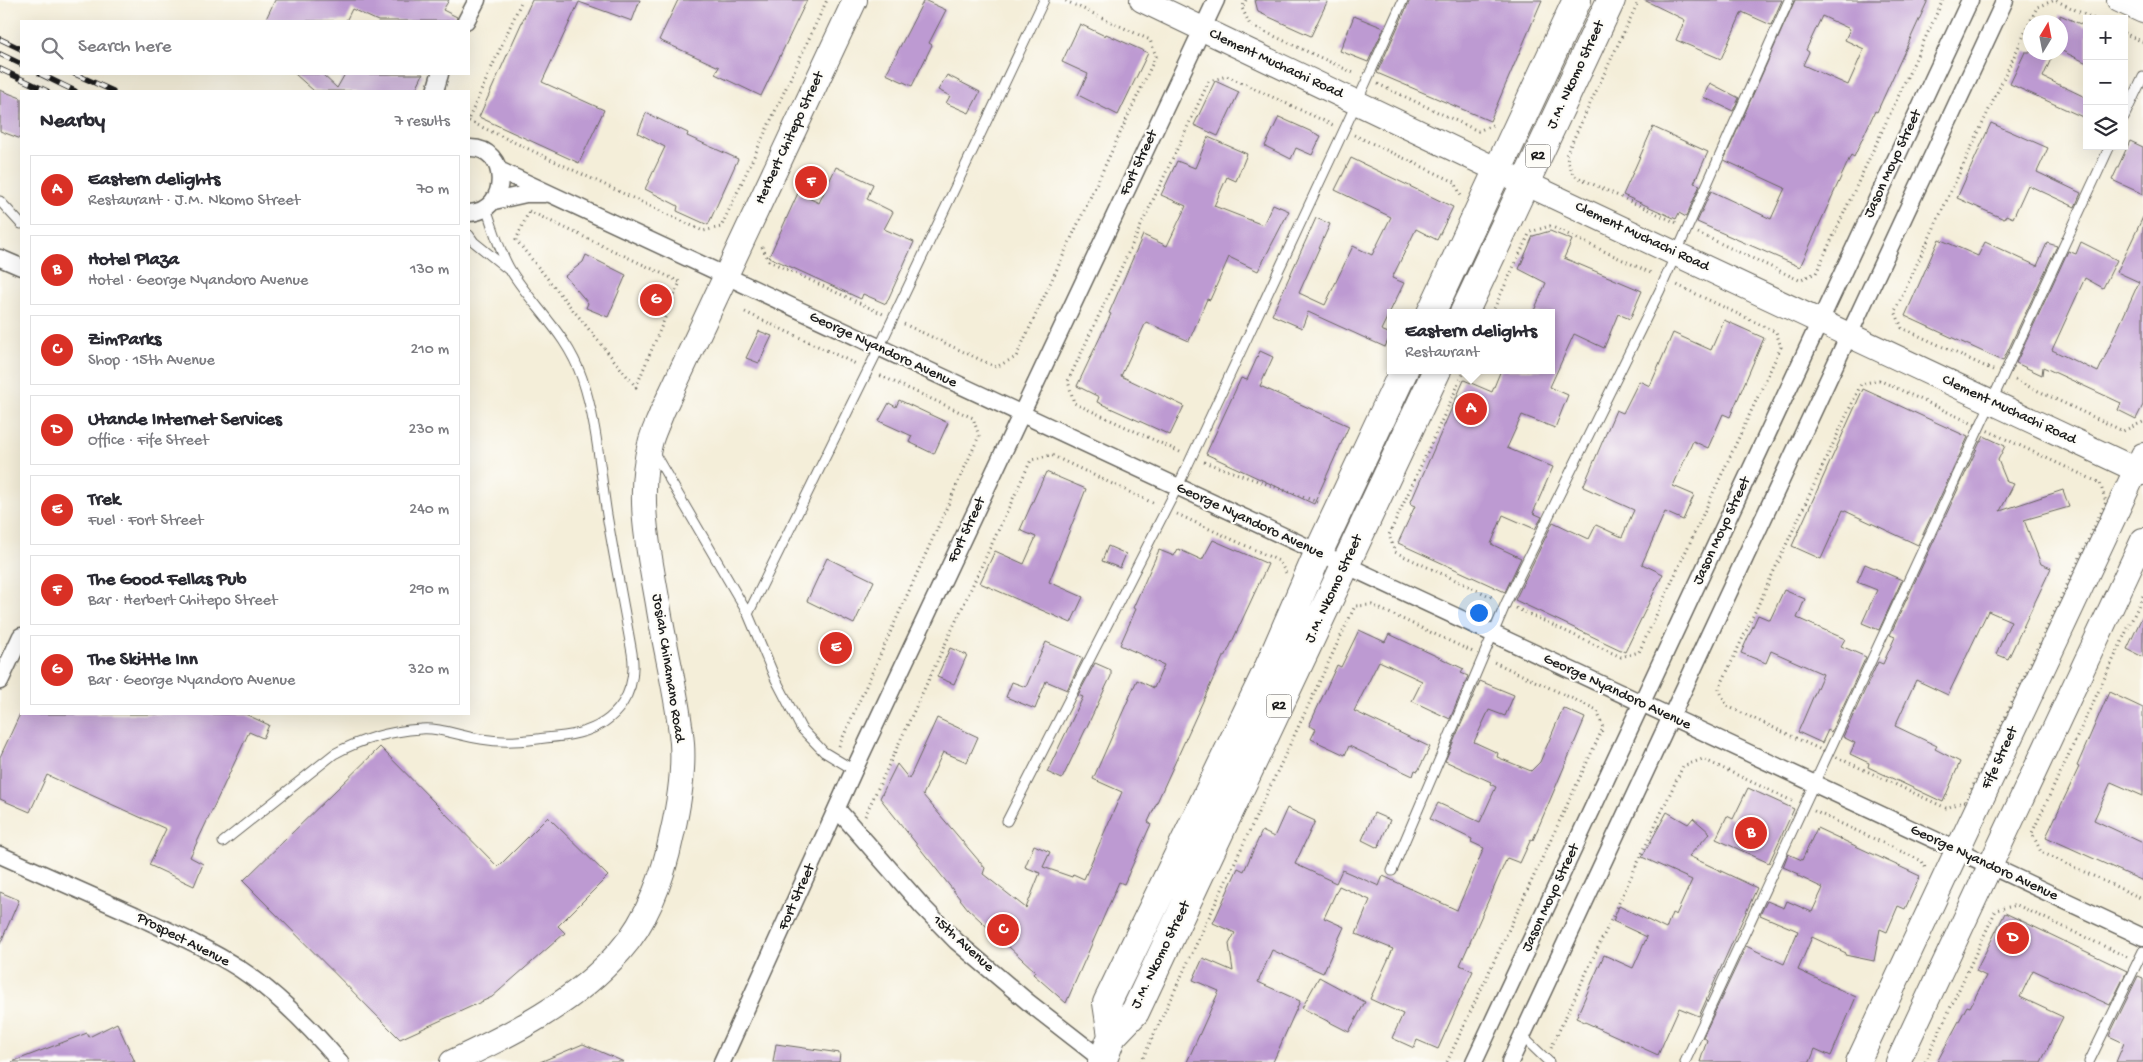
<!DOCTYPE html>
<meta charset="utf-8">
<style>
body{margin:0;font-family:"Gochi Hand",sans-serif;background:#f2f2f3;color:#2b2b33}
.controls{position:absolute;right:15px;top:15px;display:grid;overflow:hidden;border-radius:0px;box-shadow:0 5px 20px #0002}
.controls button{width:45px;height:45px;display:grid;place-items:center;padding:0;border:0;border-bottom:1px solid #e1e1e2;background:#fff;color:#2b2b33;font:25px sans-serif}
.compass{position:absolute;left:2023px;top:15px;width:45px;height:45px;border-radius:50%;background:#fff;box-shadow:0 5px 20px #0002;rotate:10deg}
.you{position:absolute;left:1478px;top:612px;width:18px;height:18px;margin:-12px;border:4px solid #fff;border-radius:50%;background:#1a73e8;box-shadow:0 0 0 8px #1a73e833}
.badge{display:grid;place-items:center;width:32px;height:32px;border-radius:50%;background:#d93025;color:#fff;font-size:16px;font-weight:700}
.pin{position:absolute;translate:-50% -50%;border:2px solid #fff;box-shadow:0 1px 5px #0006}
.popup{position:absolute;left:1387px;top:309px;width:168px;height:65px;box-sizing:border-box;display:grid;place-content:center;border-radius:0px;background:#fff;filter:drop-shadow(0 1px 4px #0005);font-size:16px;white-space:nowrap;color:#7c7c81}
.popup b{font-size:19px;color:#2b2b33}
.popup::after{content:'';position:absolute;left:50%;top:100%;margin-left:-10px;border:10px solid transparent;border-top-color:#fff}
.list{margin:0;padding:0;list-style:none}
h2{display:flex;justify-content:space-between;align-items:center;height:65px;margin:0;padding:0 20px;font-size:21px}
h2 small{font-size:16px;font-weight:400;color:#7c7c81}
.list li{display:grid;grid-template-columns:32px 1fr auto;gap:15px;align-items:center;box-sizing:border-box;height:70px;margin:0 10px 10px;padding:0 10px;border:1px solid #e1e1e2;border-radius:0px}
.list b{display:block;font-size:19px;white-space:nowrap}
.list p{margin:0;font-size:16px;white-space:nowrap;color:#7c7c81}
.list em{font-size:16px;font-style:normal;color:#7c7c81}
.icon{flex:none;width:28px;height:28px;fill:none;stroke:currentColor;stroke-width:2;stroke-linecap:round;stroke-linejoin:round}
.map{position:relative;flex:none;width:2143px;height:1062px;overflow:hidden}
.search{position:absolute;background:#fff;box-shadow:0 5px 20px #0002;left:20px;top:20px;width:450px;height:55px;display:flex;align-items:center;gap:12px;box-sizing:border-box;padding:0 18px;border-radius:0px;color:#7c7c81;font-size:19px}
.panel{position:absolute;background:#fff;box-shadow:0 5px 20px #0002;left:20px;top:90px;width:450px;height:625px;border-radius:0px}
.map>svg:first-child{display:block}
.building{fill:#bd9ad2;fill-rule:evenodd}
.lines{fill:none;stroke-linecap:round;stroke-linejoin:round}
.lane-casing{stroke:#68665e;stroke-width:11}
.street-casing{stroke:#68665e;stroke-width:19}
.secondary-casing{stroke:#68665e;stroke-width:26}
.highway-casing{stroke:#68665e;stroke-width:30}
.path{stroke:#68665e;stroke-width:3;stroke-dasharray:1 4;stroke-linecap:butt}
.lane{stroke:#fff;stroke-width:9}
.street{stroke:#fff;stroke-width:16}
.secondary{stroke:#fff;stroke-width:24}
.highway{stroke:#fff;stroke-width:28}
.rail-casing{stroke:#1c1c1c;stroke-width:5.5}
.rail{stroke:#fdfcf7;stroke-width:4;stroke-dasharray:11;stroke-linecap:butt}
.labels{text-anchor:middle;dominant-baseline:central;stroke-width:4.5;stroke-linejoin:round;paint-order:stroke}
.shield{fill:#fdfcf7;stroke:#605f5e;stroke-width:1}
.shield-label{font-size:14px;font-weight:bold;fill:#1c1c1c}
.street-label{font-size:15px;fill:#1c1c1c;stroke:#fdfcf7}
</style>
<div class="map">
<svg width="2143" height="1062" viewBox="0 0 2143 1062">
<rect width="100%" height="100%" fill="#fdfcf7"/>
<filter id="ink" filterUnits="userSpaceOnUse"><feTurbulence type="fractalNoise" baseFrequency=".02" numOctaves="2"/><feDisplacementMap in="SourceGraphic" scale="10" xChannelSelector="R" yChannelSelector="G"/><feConvolveMatrix kernelMatrix="1 2 1 2 8 2 1 2 1" color-interpolation-filters="sRGB"/></filter>
<filter id="wash" filterUnits="userSpaceOnUse"><feTurbulence type="fractalNoise" baseFrequency=".0096" numOctaves="4" result="noise"/><feDisplacementMap in="SourceGraphic" scale="20" xChannelSelector="R" yChannelSelector="G"/><feGaussianBlur stdDeviation="1.12" result="paint"/><feColorMatrix in="noise" values="0 0 0 0 0 0 0 0 0 0 0 0 0 0 0 0 0 1.4 0 .05"/><feComposite in="paint" operator="in"/></filter>
<g filter="url(#wash)">
<rect width="100%" height="100%" fill="#f4eed9"/>
<g id="blocks">
<path class="building" d="M275 0H449L443 10 457 17 456 21H378L352 9 346 21H265Z
M532 0H640L632 21 579 2 542 82 604 110 579 163 479 117Z
M678 0H807L761 96 715 74 719 67 659 40Z
M924 0 946 10 929 43 932 45 912 86 886 74Z
M1255 0H1328L1311 36 1258 12Z
M1410 0H1542L1490 121 1377 73Z
M1644 0H1782L1771 25 1742 12 1721 59 1676 40 1685 20Z
M1795 0H1928L1877 112 1875 111 1854 157 1851 155 1800 267 1697 222 1711 191 1771 219 1785 188 1724 160ZM1822 16 1850 29 1845 40 1864 49 1848 85 1803 65 1809 52 1806 50Z
M2060 15 2087 27V63L2060 50Z
M1354 16 1384 28 1368 62 1340 51Z
M1080 24 1105 36 1106 34 1148 53 1118 115 1078 95 1088 74 1062 62Z
M2025 52H2054L2043 77 2087 98V119L2010 84Z
M295 74H322L337 88 345 74H423L415 91H314Z
M947 75 980 92 969 113 946 103 950 96 938 90Z
M1215 81 1239 92 1218 136 1194 125Z
M1710 83 1739 98 1733 111 1703 97Z
M0 90 21 98V139L0 131Z
M646 113 688 133 687 136 738 159 708 225 677 211 678 206 645 189 665 147 638 133Z
M1279 117 1321 136 1312 155 1296 148 1291 159 1265 146Z
M1991 123 2048 148 2037 172 2081 193 2075 207 2028 185 2013 218 2006 215 2004 219 1957 198Z
M1653 127 1708 152 1694 183 1700 185 1686 217 1679 213 1676 219 1623 195Z
M1208 137 1247 154 1236 181 1227 177 1214 206 1263 225 1273 204 1289 211 1258 271 1229 257 1210 300 1207 299 1189 341 1146 322 1121 376 1184 406 1170 435 1097 402 1099 397 1077 386 1111 314 1109 313 1143 235 1167 246 1186 206 1161 195 1177 161 1195 168Z
M2130 141 2143 147V194L2112 180Z
M1351 158 1453 207 1437 240 1416 229 1392 278 1404 283 1381 330 1391 334 1385 347 1308 312 1302 328 1272 315 1316 218 1330 224 1299 293 1325 305 1353 246 1372 255 1391 217 1335 190Z
M836 167 873 184 867 199 893 212 884 229 914 242 886 304 863 294 861 299 769 257 798 193 819 203Z
M2143 217V405L2136 419 2118 410 2121 403 2043 367 2042 375 2016 363 2068 251 2076 254 2081 242 2117 260 2103 288 2085 278 2052 350 2098 372 2139 282 2117 272Z
M1550 231 1572 240 1564 258 1642 291 1630 319 1618 314 1604 348 1574 334 1550 387 1568 395 1555 428 1522 415 1507 448 1553 467 1533 513 1542 517 1535 529 1503 515 1491 544 1521 558 1505 592 1398 543 1415 506 1410 504 1464 380 1492 392 1501 370H1551V313H1533L1546 283 1519 269 1533 236Z
M1939 239 1978 256 1985 242 2037 266 2047 243 2057 246 2003 361 1905 316Z
M586 255 626 275 608 317 586 308 588 303 565 276 583 262Z
M1724 320 1764 338 1730 417 1723 414 1708 448 1693 441 1673 486 1694 495 1683 520 1665 512 1642 564 1663 574 1625 652 1515 600 1553 522 1589 539 1596 525 1622 537 1634 510 1583 487 1616 410 1623 413 1639 381 1650 386 1673 333 1711 350Z
M759 331 772 336 759 363 746 358Z
M1260 351 1273 357 1260 386 1349 426 1314 504 1206 454 1241 378 1247 380Z
M1863 389 1968 437 1918 545 1843 510 1821 559 1792 546Z
M899 400 948 423 934 454 909 442 912 436 879 421 889 403 896 407Z
M1984 436 2005 446 1998 460 2007 482 2014 484 2000 511 2063 490 2069 507 2024 520 2041 564 2051 568 2008 659 1996 654 2011 621 1988 611 1948 695 1916 680 1895 726 1937 746 1935 749 1960 762 1943 802 1868 767 1869 763 1850 754 1855 743 1843 737 1878 662 1883 664 1895 637 1890 635 1980 442H1981Z
M1046 472 1086 489 1049 582 1083 597 1071 623 980 583 995 551 1024 564 1036 537 1020 530Z
M1213 540 1268 564 1225 657H1223L1148 822 1151 824 1124 884 1119 882 1066 1003 1033 974 1035 971 968 909 880 798 897 764 909 779 937 718 978 737 967 762 943 752 923 795 985 868 983 874 1026 908 1040 873 1025 867 1034 845 1050 852 1043 867 1072 877 1073 874 1084 879 1122 792 1093 779 1137 680 1154 688 1164 665 1120 645 1136 609 1133 608 1159 550 1174 556 1178 549 1202 560Z
M1108 546 1126 554 1120 568 1102 561Z
M827 558 874 581 854 624 807 601Z
M1865 564 1902 580 1879 630 1862 623 1877 590 1857 582Z
M1784 590 1805 599 1797 618 1845 639 1841 646 1866 657 1831 732 1828 730 1822 743 1798 732 1823 674 1771 651 1766 663 1741 653 1758 615 1770 620Z
M2143 615V657L2127 649Z
M1359 630 1385 642 1389 634 1464 669 1461 673 1468 676 1450 719 1412 701 1422 681 1379 661 1354 711 1430 747 1418 771 1415 770 1413 776 1349 746 1345 755 1311 739 1316 729 1309 726 1337 665 1341 667Z
M1046 642 1083 658 1067 690 1046 681 1035 709 1006 697 1012 682 1026 687Z
M950 648 967 655 954 684 937 677Z
M1095 663 1111 670V676L1062 779 1047 772 1083 697 1078 695Z
M1480 681 1514 695 1505 716 1489 710 1474 742 1498 753 1497 757 1531 771 1540 762 1563 708 1585 718 1533 840 1531 839 1520 863 1507 858 1460 965 1473 971 1438 1049 1417 1040 1414 1048 1392 1038 1403 1014 1370 999 1393 949 1356 934 1370 900 1339 886 1324 918 1344 927 1323 973 1272 950 1258 982 1300 1001 1273 1062H1187L1219 991 1193 980 1203 958 1233 971 1229 944 1235 933 1213 923 1238 868 1244 871 1262 831 1274 837 1287 808 1315 821 1295 864 1336 883 1342 870 1379 886 1383 876 1457 910 1484 848 1471 842 1472 839 1430 819 1438 803 1480 822 1496 787 1490 784 1491 782 1445 761Z
M2109 692 2143 708V796L2111 782 2094 820 2143 843V881L2046 837 2079 767 2077 766Z
M20 714H245L269 725 263 738 249 732 190 857 203 864 194 886 149 865 166 829 47 775 30 812 0 799V757Z
M380 747 498 867 548 817 608 876 558 926 565 933 492 997 400 1039 243 881Z
M1748 788 1794 809 1769 863 1716 839 1727 816 1733 819Z
M1667 812 1688 824 1693 818 1710 833 1689 856 1757 888 1699 1016 1679 1008 1658 1055 1576 1018 1604 955 1633 968 1647 937 1613 921 1619 906 1666 929 1672 913 1676 915 1692 880 1642 857Z
M1374 813 1390 820 1378 848 1362 840Z
M1817 828 1920 876 1905 909 1898 906 1887 932 1880 929 1874 961 1845 955 1846 953 1812 937 1798 970 1856 997 1831 1056 1815 1049 1810 1062H1700L1707 1040 1703 1037 1746 946 1784 964 1798 931 1760 915 1767 901 1784 908 1787 901 1812 912 1823 888 1798 876 1799 874 1783 867 1788 854 1802 860Z
M0 892 19 900 0 944Z
M2005 913 2127 971 2110 1005 2033 970 2020 997 2063 1017 2041 1062H1937L1967 1006 1970 1007 1986 976 1976 971Z
M2138 976 2143 978V1062H2116L2124 1043 2109 1036Z
M1319 977 1365 1002 1349 1032 1302 1008Z
M117 1023 135 1062H12L87 1033 89 1037Z
M583 1044 624 1062H540Z
M776 1044 840 1053 839 1062H773Z"/>
</g>
</g>
<g filter="url(#ink)">
<use href="#blocks" fill-opacity="0" stroke="#68665e" stroke-width="1"/>
<g class="lines">
<g class="lane-casing">
<path id="lane" d="M2124 117 2143 77
M0 201 21 224
M469 235 474 242 510 271
M653 451 748 614 775 678 801 728 824 752 854 770
M748 614 879 348 1044 0
M1007 821 1179 484 1357 102 1403 0
M223 842 334 754C361 739 391 731 421 729 440 727 462 737 481 739 504 743 523 741 545 738 557 737 568 736 579 733 618 723 638 691 632 653 624 607 615 562 607 515 600 470 597 422 582 378 567 334 534 308 511 271 499 251 494 230 486 208
M1392 871 1506 603 1660 290 1789 0
M1522 1036 1549 1062
M1685 1062 2110 146
M2089 1062 2143 951"/>
</g>
<g class="street-casing">
<path id="street" d="M466 21 477 0
M435 91 440 74
M469 148C509 146 511 211 469 213
M499 170 2143 937
M494 201 526 194H545
M0 258 21 267
M0 681 21 636
M837 809 923 907 956 941 1028 1002 1105 1062
M0 855C45 875 90 895 135 915 171 932 207 948 240 969 278 994 311 1028 340 1062
M722 1062 854 770 1216 0
M1474 1062 1970 0
M1510 1062 2005 0"/>
</g>
<g class="secondary-casing">
<path id="secondary" d="M1142 0 1525 183 2143 473
M2119 0 2143 11
M452 1062C512 1034 576 1002 620 951 648 920 664 874 672 834 679 804 684 773 682 743 678 696 665 650 658 604 649 552 636 497 650 444 652 434 658 423 662 412L855 0
M1858 1062 2143 455
M1898 1062 2143 540"/>
</g>
<g class="highway-casing">
<path id="highway" d="M1431 313 1577 0
M1464 313 1611 0
M1112 1036 1107 1003 1268 669 1320 549 1404 370
M1102 1062 1112 1036 1135 1012 1437 370"/>
</g>
<path class="path" d="M1246 0 1242 8 1250 25 1356 74
M1639 0 1566 155 1573 175 1677 223
M2124 33 2143 42
M1378 84 1478 131 1495 124
M469 118 522 0
M469 121 703 231 721 227 827 0
M1354 135 1455 182 1461 196
M529 211 680 282 636 387 516 240Z
M1698 233 1799 280 1816 273 1943 0
M762 247 769 261 883 314
M745 312 858 365
M1492 313 1530 232 1550 226 1653 274
M904 324 996 367 1016 357 1156 56 1150 40 1064 0
M1465 370 1389 535 1395 552 1494 598
M1993 370 1902 328 1895 311 2037 7 2055 0 2094 19
M1879 380 2100 483 2106 502 1966 801 1946 808 1727 706 1719 689 1861 384Z
M2015 380 2123 431 2143 422
M1180 452 1074 403 1068 381 1209 81 1227 76 1333 125
M1204 462 1318 502
M1177 514 1279 561 1286 573
M2143 596 2032 833 2041 852 2143 899
M1516 608 1621 657 1639 652 1781 347 1776 332 1675 284
M839 746 979 436 973 418 879 375
M1814 811 1922 861 1926 870
M865 816 1031 460 1051 455 1155 504
M1551 1048 1683 766 1703 759 1792 801
M1141 1062 1355 606 1372 605 1473 652
M1447 1062 1603 728 1597 710 1494 662
M1925 1062 1996 910 2017 905 2127 957"/>
<use href="#lane" class="lane"/>
<use href="#street" class="street"/>
<use href="#secondary" class="secondary"/>
<use href="#highway" class="highway"/>
<g class="rail-casing">
<path id="rail" d="M0 39 21 49
M0 54 21 64
M0 69 47 91
M40 74 75 91
M75 74 113 91"/>
</g>
<use href="#rail" class="rail"/>
</g>
</g>
<g class="labels">
<g class="shield">
<rect x="1525.5" y="144.5" width="25" height="23" rx="4"/>
<rect x="1266.5" y="694.5" width="25" height="23" rx="4"/>
</g>
<g class="shield-label">
<text x="1538" y="156">R2</text>
<text x="1279" y="706">R2</text>
</g>
<g class="street-label">
<text transform="translate(1276 64) rotate(25)">Clement Muchachi Road</text>
<text transform="translate(1576 75) rotate(-65)">J.M. Nkomo Street</text>
<text transform="translate(790 138) rotate(-65)">Herbert Chitepo Street</text>
<text transform="translate(1139 163) rotate(-65)">Fort Street</text>
<text transform="translate(1893 164) rotate(-65)">Jason Moyo Street</text>
<text transform="translate(1642 237) rotate(25)">Clement Muchachi Road</text>
<text transform="translate(883 350) rotate(25)">George Nyandoro Avenue</text>
<text transform="translate(2009 410) rotate(25)">Clement Muchachi Road</text>
<text transform="translate(1250 521) rotate(25)">George Nyandoro Avenue</text>
<text transform="translate(967 530) rotate(-65)">Fort Street</text>
<text transform="translate(1722 531) rotate(-65)">Jason Moyo Street</text>
<text transform="translate(1334 589) rotate(-65)">J.M. Nkomo Street</text>
<text transform="translate(668 668) rotate(81)">Josiah Chinamano Road</text>
<text transform="translate(1617 692) rotate(25)">George Nyandoro Avenue</text>
<text transform="translate(2000 758) rotate(-65)">Fife Street</text>
<text transform="translate(1984 863) rotate(25)">George Nyandoro Avenue</text>
<text transform="translate(797 897) rotate(-66)">Fort Street</text>
<text transform="translate(1551 898) rotate(-65)">Jason Moyo Street</text>
<text transform="translate(183 940) rotate(27)">Prospect Avenue</text>
<text transform="translate(963 944) rotate(42)">15th Avenue</text>
<text transform="translate(1161 955) rotate(-64)">J.M. Nkomo Street</text>
</g>
</g>
</svg>
<div class="controls">
<button>+</button>
<button>−</button>
<button><svg class="icon" aria-label="layers" viewBox="0 0 24 24"><path d="M12 4l9 5-9 5-9-5zM3 14l9 5 9-5"/></svg></button>
</div>
<svg class="compass" viewBox="-18 -18 36 36"><path d="M0-13l5 13h-10z" fill="#e53935"/><path d="M0 13l5-13h-10z" fill="#7c7c81"/></svg>
<div class="you"></div>
<div class="pin badge" style="left:1471px;top:409px">A</div>
<div class="popup"><b>Eastern delights</b>Restaurant</div>
<div class="pin badge" style="left:1751px;top:833px">B</div>
<div class="pin badge" style="left:1003px;top:930px">C</div>
<div class="pin badge" style="left:2013px;top:938px">D</div>
<div class="pin badge" style="left:836px;top:648px">E</div>
<div class="pin badge" style="left:811px;top:182px">F</div>
<div class="pin badge" style="left:656px;top:300px">G</div>
<div class="search"><svg class="icon" aria-label="search" viewBox="0 0 24 24"><circle cx="10" cy="10" r="6"/><path d="M15 15l6 6"/></svg>Search here</div>
<section class="panel">
<h2>Nearby<small>7 results</small></h2>
<ul class="list">
<li><span class="badge">A</span><div><b>Eastern delights</b><p>Restaurant · J.M. Nkomo Street</p></div><em>70 m</em></li>
<li><span class="badge">B</span><div><b>Hotel Plaza</b><p>Hotel · George Nyandoro Avenue</p></div><em>130 m</em></li>
<li><span class="badge">C</span><div><b>ZimParks</b><p>Shop · 15th Avenue</p></div><em>210 m</em></li>
<li><span class="badge">D</span><div><b>Utande Internet Services</b><p>Office · Fife Street</p></div><em>230 m</em></li>
<li><span class="badge">E</span><div><b>Trek</b><p>Fuel · Fort Street</p></div><em>240 m</em></li>
<li><span class="badge">F</span><div><b>The Good Fellas Pub</b><p>Bar · Herbert Chitepo Street</p></div><em>290 m</em></li>
<li><span class="badge">G</span><div><b>The Skittle Inn</b><p>Bar · George Nyandoro Avenue</p></div><em>320 m</em></li>
</ul>
</section>
</div>
